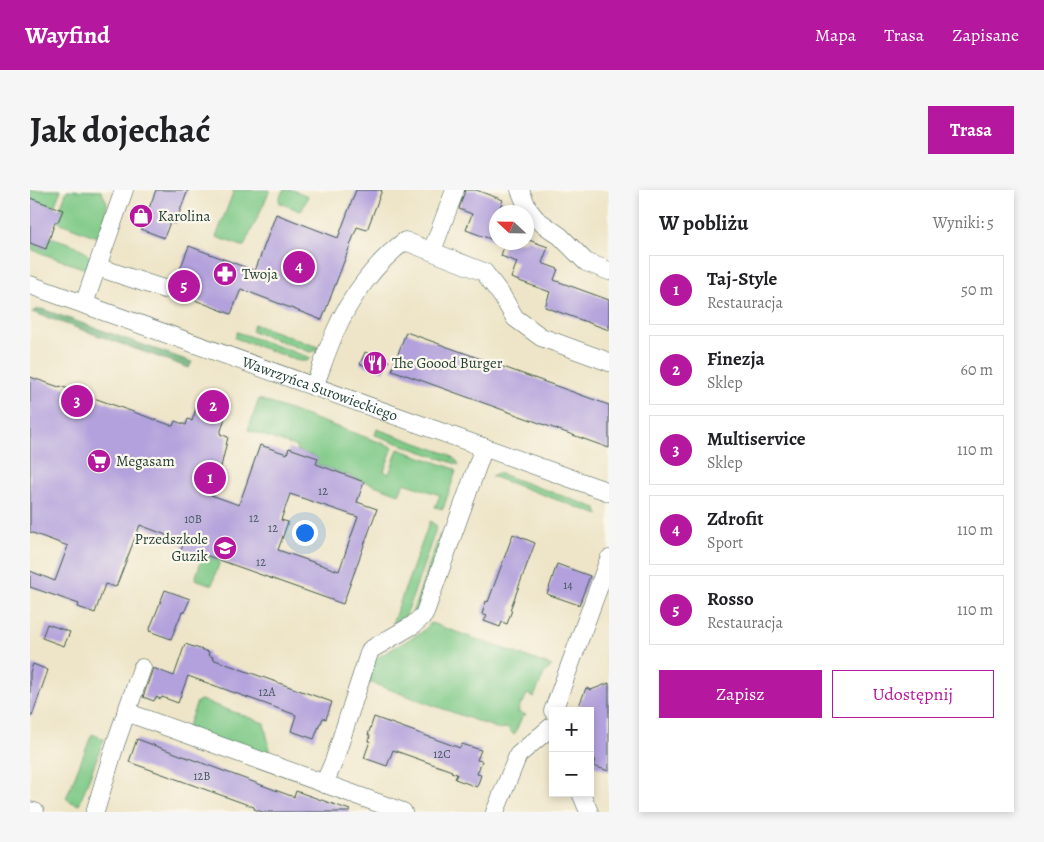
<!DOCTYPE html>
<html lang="pl">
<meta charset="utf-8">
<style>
body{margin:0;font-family:Alegreya,serif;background:#f6f6f6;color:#202124}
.controls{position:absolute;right:15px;bottom:15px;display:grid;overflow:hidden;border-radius:0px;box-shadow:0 2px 8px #0003}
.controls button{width:45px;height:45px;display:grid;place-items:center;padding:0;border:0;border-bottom:1px solid #e0e0e0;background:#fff;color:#202124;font:25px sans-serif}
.compass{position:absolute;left:459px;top:15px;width:45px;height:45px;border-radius:50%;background:#fff;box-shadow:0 2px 8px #0003;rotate:292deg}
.you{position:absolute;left:274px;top:342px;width:18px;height:18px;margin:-12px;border:4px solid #fff;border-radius:50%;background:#1a73e8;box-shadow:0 0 0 8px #1a73e833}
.badge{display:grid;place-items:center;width:32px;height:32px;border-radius:50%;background:#b5179e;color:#fff;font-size:16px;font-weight:700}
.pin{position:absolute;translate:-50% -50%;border:2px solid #fff;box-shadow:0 1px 5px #0006}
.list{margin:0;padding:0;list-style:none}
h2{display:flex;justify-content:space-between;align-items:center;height:65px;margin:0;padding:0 20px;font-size:21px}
h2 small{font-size:16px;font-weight:400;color:#757577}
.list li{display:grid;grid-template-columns:32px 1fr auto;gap:15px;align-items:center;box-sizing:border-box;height:70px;margin:0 10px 10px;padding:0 10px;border:1px solid #e0e0e0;border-radius:0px}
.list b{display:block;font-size:19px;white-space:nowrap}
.list p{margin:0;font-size:16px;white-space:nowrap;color:#757577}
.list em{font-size:16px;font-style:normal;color:#757577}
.actions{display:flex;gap:10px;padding:15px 20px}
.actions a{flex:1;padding:11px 0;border:1px solid #b5179e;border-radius:0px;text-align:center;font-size:18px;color:#b5179e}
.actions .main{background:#b5179e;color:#fff}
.map{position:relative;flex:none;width:579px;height:622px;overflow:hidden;border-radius:0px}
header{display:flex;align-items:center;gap:30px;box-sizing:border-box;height:70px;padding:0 25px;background:#b5179e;color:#fff}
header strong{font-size:24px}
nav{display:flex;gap:28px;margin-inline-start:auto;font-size:18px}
.intro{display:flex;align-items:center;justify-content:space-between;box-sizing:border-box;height:120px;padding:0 30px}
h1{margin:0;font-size:35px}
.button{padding:12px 22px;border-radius:0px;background:#b5179e;color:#fff;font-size:18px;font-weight:700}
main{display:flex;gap:30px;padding:0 30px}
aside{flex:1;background:#fff;border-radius:0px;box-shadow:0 2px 8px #0003}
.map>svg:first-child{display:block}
.green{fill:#7ec987;stroke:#4e835e}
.forest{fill:#66ad74;stroke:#427554}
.building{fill:#b2a1dc;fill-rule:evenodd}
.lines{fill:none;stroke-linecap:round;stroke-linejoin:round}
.minor-casing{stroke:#3e564a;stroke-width:19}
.minor{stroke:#fff;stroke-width:18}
.labels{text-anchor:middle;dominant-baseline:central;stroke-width:4.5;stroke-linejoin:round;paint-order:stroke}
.number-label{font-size:12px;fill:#44565e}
.poi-label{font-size:15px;fill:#1f3d34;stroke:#fbf7ec;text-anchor:start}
.street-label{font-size:15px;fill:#1f3d34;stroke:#fbf7ec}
</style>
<header>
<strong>Wayfind</strong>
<nav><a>Mapa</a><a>Trasa</a><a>Zapisane</a></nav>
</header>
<div class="intro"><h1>Jak dojechać</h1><a class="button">Trasa</a></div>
<main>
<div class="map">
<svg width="579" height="622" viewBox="0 0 579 622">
<rect width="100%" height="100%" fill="#fbf7ec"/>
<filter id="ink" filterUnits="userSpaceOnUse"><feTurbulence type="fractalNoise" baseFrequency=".02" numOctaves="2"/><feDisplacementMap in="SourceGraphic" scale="10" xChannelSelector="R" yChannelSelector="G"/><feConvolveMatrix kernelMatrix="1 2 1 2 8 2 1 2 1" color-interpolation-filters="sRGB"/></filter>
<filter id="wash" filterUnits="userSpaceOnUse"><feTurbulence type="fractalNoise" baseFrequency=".0096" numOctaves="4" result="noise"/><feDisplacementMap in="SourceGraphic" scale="20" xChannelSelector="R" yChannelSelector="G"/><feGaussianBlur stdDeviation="1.12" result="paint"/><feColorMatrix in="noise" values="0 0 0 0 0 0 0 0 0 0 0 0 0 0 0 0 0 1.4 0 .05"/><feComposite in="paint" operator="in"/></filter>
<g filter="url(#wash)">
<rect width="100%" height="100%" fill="#eee5c8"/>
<path class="green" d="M0 0H31L24 17 0 8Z
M37 0 71 1 77 12 76 26 69 48 28 32 33 20 30 19Z
M204 0H240C232 19 223 37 214 56H212L186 47Z
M253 0H263L278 6 272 20 270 21 250 13 249 9Z
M20 47C38 53 52 54 63 72L61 81 0 59V53L15 59Z
M224 134 288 157V160L280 162 222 141Z
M207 142 281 168 277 171H269L205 148Z
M229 209 363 257 354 281 359 284 368 259 425 279 426 281 413 319 405 317 410 305 374 293 369 304 286 274 288 268 266 260 267 257 218 240Z
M347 239 418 264 427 271 429 275 345 245Z
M468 283 566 318 569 325 461 286Z
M400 331 407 336 376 426 362 434Z
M410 344 409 364 387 421 382 423Z
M177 354 186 357 182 368 190 371 182 395 165 389Z
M401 433 522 476 514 484 504 507 497 504 493 513H491L488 522 496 525 492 527 484 545 477 538 469 539 336 491 343 470 392 442Z
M171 510 234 533 240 560 238 568 157 538 167 512Z
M62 544 74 549 49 615 39 611 36 608Z"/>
<path class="forest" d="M12 119 162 172 159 178 2 122 5 120Z"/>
<g id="blocks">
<path class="building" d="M126 0H158L145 34 140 32 134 48 111 39Z
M326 0H352L337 40 327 37 292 130 211 99 201 124 144 102V95L159 56 225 81 246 24 308 48Z
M435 0H446L473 10 468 22H466V51L436 40 442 24 429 19Z
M0 8 33 20 28 32H25L16 59 0 53Z
M496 49 518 57 512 73 528 79 524 90 579 110V140L515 117 520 102 481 88 487 72 471 66 475 52H496Z
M376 142 579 215V258L362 180Z
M335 162 359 171 354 182 330 174Z
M0 187 29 197 30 196 143 236 145 231 156 235 158 229 162 231 170 206 199 215 190 244 198 247 191 277 181 305 209 315 230 255 257 264 259 258 288 268 286 274 334 292 327 312 347 319 313 414 167 362 165 369 150 363 153 355 148 353 149 350 110 335 86 397 75 394 65 423 48 417 49 414 0 397V381L25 391 38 356 0 342ZM260 304 328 327 309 381 248 360 258 332 251 330Z
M483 344 505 353 480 420H482L477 434 472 432 470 437 454 431 457 426 452 424 456 411 458 412Z
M527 374 560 386 549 415 517 404Z
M135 400 160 409 154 423 152 422 141 449 119 441Z
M17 434 40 442 34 456 12 448Z
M155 454 179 462 178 465 183 467 182 469 302 512 296 529 293 528 291 533H290L284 549 261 541 266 525 158 486 148 513 132 507 131 509 126 507 124 511 113 507 123 478 144 486Z
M3 474 18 480 2 526H0V482Z
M579 493V581L563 576 565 570 560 569V521H547L556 498 561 500Z
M344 527 430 558 432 554 451 560 447 570 452 571 447 584 451 585 447 597 425 589 427 584 421 582 422 581 363 560 357 576 334 568 340 551H339L340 545H338Z
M107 549 264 607 266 601 320 620 319 622H232L224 619V617L99 572Z"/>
</g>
</g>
<g filter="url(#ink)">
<use href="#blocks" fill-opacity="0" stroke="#3e564a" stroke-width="1"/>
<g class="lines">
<g class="minor-casing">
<g id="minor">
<path d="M490 0 498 19 506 29 530 46 556 72 579 81"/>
<path d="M402 61 425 0"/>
<path d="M67 77 134 99"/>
<path id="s1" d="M0 95 579 302"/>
<path d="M54 114 94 0"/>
<path d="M284 197C291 179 297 160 305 142 319 109 346 72 375 51L454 82 472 106 485 128 511 147 579 172"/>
<path d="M523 521 579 369"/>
<path d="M96 522 373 622"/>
<path d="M294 594 304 571 340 460 383 435 394 425 454 257"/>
<path d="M551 603 559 622"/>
<path d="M0 621 5 622"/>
<path d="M65 622 86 552 112 478"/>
<path d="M465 622 488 565 521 537"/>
</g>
</g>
<use href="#minor" class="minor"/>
</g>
</g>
<defs>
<g id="shop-disc" transform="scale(1.25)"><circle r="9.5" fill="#b5179e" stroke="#fbf7ec"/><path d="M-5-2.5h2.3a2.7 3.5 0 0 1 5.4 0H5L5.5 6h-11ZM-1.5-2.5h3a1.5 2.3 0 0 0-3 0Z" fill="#fff"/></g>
<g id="pharmacy-disc" transform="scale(1.25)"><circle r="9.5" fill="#b5179e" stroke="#fbf7ec"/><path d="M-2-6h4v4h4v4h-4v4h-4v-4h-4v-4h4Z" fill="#fff"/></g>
<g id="restaurant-disc" transform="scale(1.25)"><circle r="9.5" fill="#b5179e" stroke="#fbf7ec"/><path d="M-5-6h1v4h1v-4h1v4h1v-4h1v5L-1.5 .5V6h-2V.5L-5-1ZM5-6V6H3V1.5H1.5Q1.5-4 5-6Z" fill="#fff"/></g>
<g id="supermarket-disc" transform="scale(1.25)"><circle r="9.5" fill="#b5179e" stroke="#fbf7ec"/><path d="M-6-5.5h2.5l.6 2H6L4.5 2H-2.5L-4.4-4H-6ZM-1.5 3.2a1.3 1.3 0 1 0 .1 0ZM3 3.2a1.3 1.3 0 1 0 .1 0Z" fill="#fff"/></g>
<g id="school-disc" transform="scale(1.25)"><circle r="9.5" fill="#b5179e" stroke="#fbf7ec"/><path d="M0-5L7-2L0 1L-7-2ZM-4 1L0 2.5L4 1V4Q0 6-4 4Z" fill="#fff"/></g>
</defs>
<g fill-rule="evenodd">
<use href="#shop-disc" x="111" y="26"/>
<use href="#pharmacy-disc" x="195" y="84"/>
<use href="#restaurant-disc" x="345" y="173"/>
<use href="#supermarket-disc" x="69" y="271"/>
<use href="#school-disc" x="195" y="358"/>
</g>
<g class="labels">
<g class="number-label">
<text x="293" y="301">12</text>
<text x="224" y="328">12</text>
<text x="163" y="329">10B</text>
<text x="243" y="338">12</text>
<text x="231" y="372">12</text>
<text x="538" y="395">14</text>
<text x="237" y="502">12A</text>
<text x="412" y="564">12C</text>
<text x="172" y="586">12B</text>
</g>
<g class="poi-label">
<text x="128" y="26">Karolina</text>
<text x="212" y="84">Twoja</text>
<text x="362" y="173">The Goood Burger</text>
<text x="86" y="271">Megasam</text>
<text x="178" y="349" text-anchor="end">Przedszkole<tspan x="178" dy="17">Guzik</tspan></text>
</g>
<g class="street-label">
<text stroke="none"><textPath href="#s1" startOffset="308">Wawrzyńca Surowieckiego</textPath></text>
</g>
</g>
</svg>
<div class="controls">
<button>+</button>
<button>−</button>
</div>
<svg class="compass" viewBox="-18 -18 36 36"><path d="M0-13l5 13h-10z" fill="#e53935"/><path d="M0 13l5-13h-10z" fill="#757577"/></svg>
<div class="you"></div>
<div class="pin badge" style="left:180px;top:288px">1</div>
<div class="pin badge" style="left:183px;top:216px">2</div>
<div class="pin badge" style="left:47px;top:211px">3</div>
<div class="pin badge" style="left:269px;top:77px">4</div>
<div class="pin badge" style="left:154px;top:96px">5</div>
</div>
<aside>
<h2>W pobliżu<small>Wyniki: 5</small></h2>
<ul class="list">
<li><span class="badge">1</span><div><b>Taj-Style</b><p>Restauracja</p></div><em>50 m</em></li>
<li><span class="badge">2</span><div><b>Finezja</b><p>Sklep</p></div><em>60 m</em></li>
<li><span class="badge">3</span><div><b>Multiservice</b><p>Sklep</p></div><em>110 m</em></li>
<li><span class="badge">4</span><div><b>Zdrofit</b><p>Sport</p></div><em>110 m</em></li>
<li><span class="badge">5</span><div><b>Rosso</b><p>Restauracja</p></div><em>110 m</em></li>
</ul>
<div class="actions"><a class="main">Zapisz</a><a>Udostępnij</a></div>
</aside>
</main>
